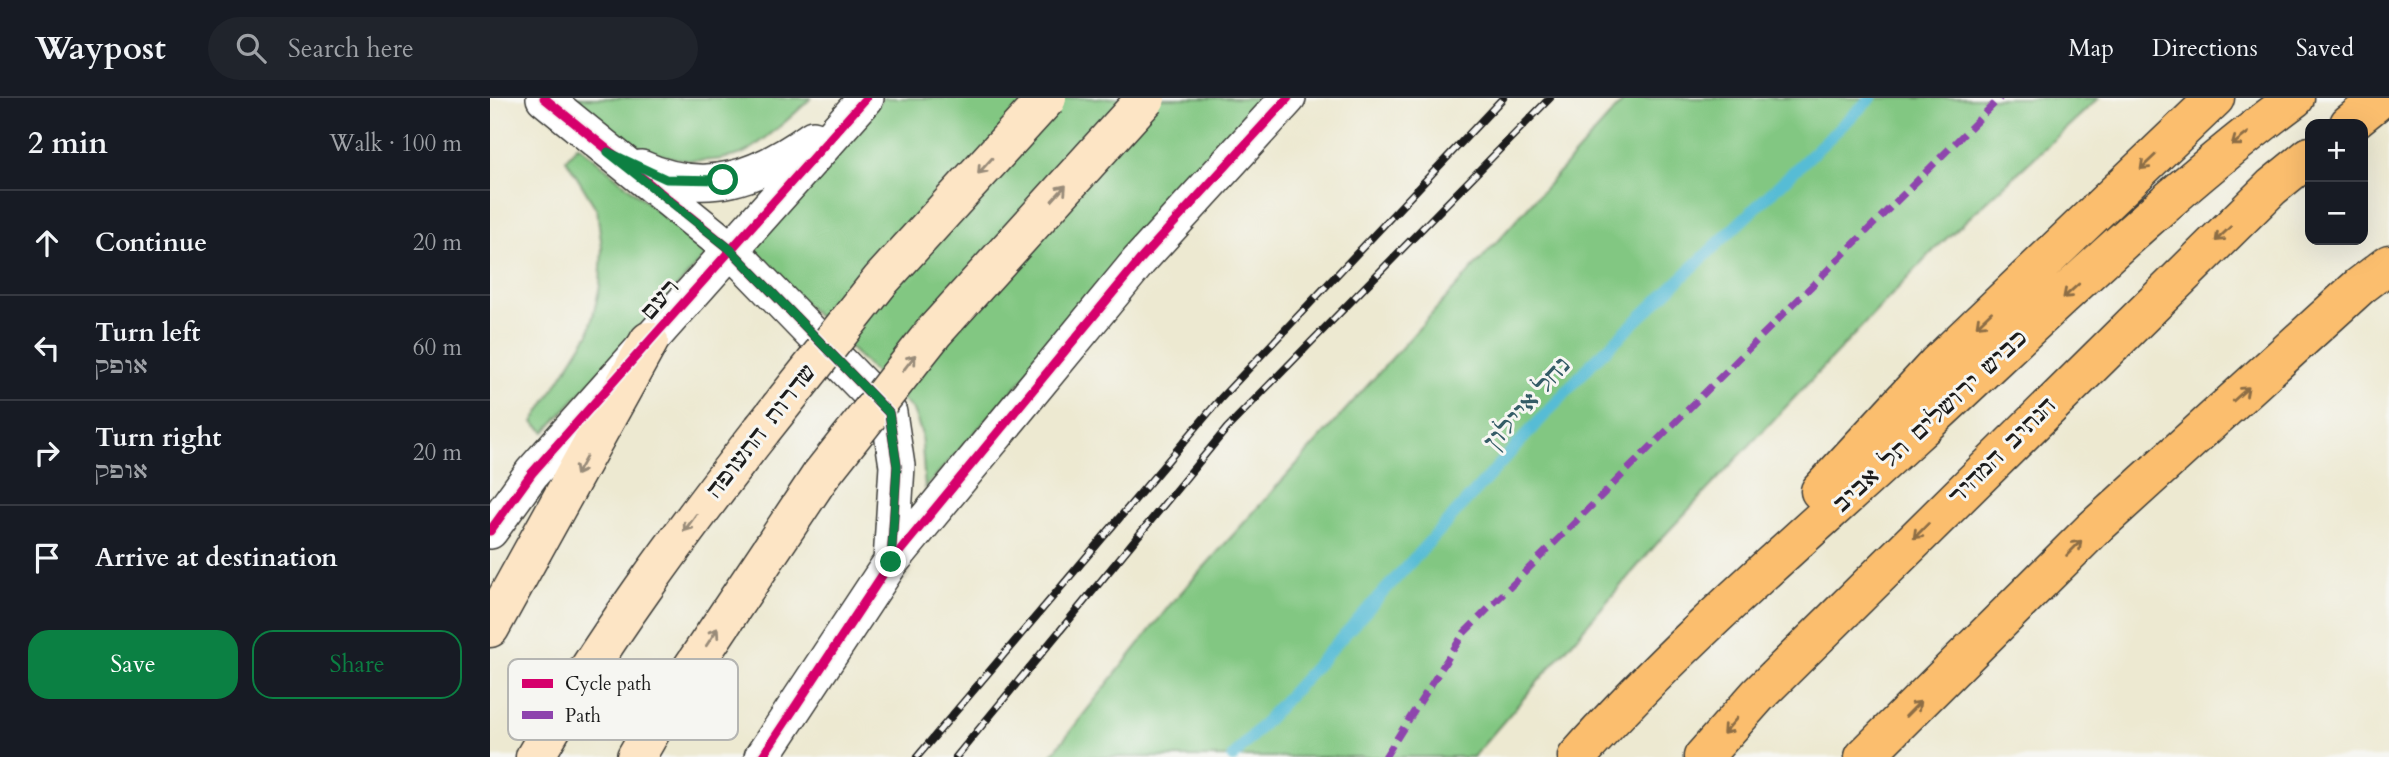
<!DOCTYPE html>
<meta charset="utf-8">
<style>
body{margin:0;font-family:Cardo,"Frank Ruhl Libre",serif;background:#20242c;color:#f1f3f6}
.controls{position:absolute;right:21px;top:21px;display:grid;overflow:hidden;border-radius:14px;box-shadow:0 7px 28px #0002}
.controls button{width:63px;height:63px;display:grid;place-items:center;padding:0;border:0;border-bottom:2px solid #363941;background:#171b24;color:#f1f3f6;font:35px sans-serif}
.stop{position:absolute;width:21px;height:21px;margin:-16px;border:5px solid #0b8043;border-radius:50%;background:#fff}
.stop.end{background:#0b8043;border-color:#fff;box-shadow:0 2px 7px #0008}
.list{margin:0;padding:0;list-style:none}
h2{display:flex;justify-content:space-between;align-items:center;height:91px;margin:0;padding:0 28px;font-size:30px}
h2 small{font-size:23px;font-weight:400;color:#9ea1a6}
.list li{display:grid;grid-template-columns:46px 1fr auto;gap:21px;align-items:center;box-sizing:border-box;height:105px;padding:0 28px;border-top:2px solid #363941}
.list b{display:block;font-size:26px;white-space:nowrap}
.list p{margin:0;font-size:23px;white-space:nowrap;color:#9ea1a6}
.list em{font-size:23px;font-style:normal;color:#9ea1a6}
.actions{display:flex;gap:14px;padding:21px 28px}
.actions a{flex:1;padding:16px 0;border:2px solid #0b8043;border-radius:21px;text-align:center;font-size:24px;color:#0b8043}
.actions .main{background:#0b8043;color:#fff}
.icon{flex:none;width:38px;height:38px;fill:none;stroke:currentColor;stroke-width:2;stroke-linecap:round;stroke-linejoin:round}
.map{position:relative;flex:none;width:1899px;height:659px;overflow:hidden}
header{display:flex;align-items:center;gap:42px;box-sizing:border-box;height:98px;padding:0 35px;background:#171b24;border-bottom:2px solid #363941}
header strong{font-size:33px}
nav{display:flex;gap:38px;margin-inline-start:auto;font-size:24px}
.search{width:490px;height:63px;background:#20242c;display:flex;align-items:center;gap:18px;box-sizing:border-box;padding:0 24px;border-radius:38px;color:#9ea1a6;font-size:26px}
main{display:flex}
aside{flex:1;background:#171b24}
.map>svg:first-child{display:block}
.green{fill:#82c782;stroke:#4f724f;stroke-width:2}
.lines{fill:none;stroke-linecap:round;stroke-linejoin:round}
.stream{stroke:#57bcd5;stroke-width:12}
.minor-casing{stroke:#3b3b37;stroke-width:38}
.secondary-casing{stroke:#3b3b37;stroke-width:41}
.motorway-casing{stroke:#3b3b37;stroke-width:41}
.minor{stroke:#fff;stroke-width:35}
.secondary{stroke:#fde5c5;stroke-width:38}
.motorway{stroke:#fbbe6e;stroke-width:38}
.rail-casing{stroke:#1c1c1c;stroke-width:8}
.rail{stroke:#f6f6f2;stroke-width:5;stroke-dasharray:16;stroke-linecap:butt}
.secondary-bridge-casing{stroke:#3b3b37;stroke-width:41;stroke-linecap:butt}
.secondary-bridge{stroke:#fde5c5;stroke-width:38}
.quiet{stroke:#8e44ad;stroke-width:7;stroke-dasharray:14 7;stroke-linecap:butt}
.cycleway-casing{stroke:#f6f6f2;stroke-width:13}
.cycleway{stroke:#d6006c;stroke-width:9}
.oneway{stroke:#8c6d45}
.oneway2{stroke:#988b79}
.route{stroke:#0b8043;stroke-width:9}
.labels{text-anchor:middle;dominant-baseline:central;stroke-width:6;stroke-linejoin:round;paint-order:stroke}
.street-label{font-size:23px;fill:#1c1c1c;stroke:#f6f6f2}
.water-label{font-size:24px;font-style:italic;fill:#345c66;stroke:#f6f6f2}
.key{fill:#f6f6f2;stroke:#b5b5b2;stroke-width:2}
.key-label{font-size:19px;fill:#1c1c1c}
</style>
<header>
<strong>Waypost</strong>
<div class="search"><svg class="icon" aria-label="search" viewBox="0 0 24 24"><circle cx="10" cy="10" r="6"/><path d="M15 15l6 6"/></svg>Search here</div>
<nav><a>Map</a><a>Directions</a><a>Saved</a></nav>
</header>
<main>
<aside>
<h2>2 min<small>Walk · 100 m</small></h2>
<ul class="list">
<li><svg class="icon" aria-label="ahead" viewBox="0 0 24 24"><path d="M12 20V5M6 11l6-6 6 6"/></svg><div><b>Continue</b></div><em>20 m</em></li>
<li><svg class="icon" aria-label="left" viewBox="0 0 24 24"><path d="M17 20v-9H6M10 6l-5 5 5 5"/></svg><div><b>Turn left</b><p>אופק</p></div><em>60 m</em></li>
<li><svg class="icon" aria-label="right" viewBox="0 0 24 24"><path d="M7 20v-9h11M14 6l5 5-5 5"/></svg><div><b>Turn right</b><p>אופק</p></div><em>20 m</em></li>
<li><svg class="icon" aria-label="arrive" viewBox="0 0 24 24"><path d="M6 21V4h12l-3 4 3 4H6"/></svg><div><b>Arrive at destination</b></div></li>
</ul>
<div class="actions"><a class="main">Save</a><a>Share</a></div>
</aside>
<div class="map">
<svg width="1899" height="659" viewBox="0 0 1899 659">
<rect width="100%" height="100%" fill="#f6f6f2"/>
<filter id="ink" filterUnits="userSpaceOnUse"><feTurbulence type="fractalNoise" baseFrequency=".0143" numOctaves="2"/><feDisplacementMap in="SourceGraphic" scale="14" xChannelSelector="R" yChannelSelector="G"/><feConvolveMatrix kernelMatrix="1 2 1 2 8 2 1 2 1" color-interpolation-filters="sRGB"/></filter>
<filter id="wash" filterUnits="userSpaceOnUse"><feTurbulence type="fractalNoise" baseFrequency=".00686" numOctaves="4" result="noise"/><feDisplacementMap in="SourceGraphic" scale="28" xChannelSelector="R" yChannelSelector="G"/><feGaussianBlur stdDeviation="1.57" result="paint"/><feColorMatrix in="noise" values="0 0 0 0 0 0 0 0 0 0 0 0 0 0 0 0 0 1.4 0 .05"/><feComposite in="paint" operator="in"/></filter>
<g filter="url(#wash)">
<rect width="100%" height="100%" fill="#ede9d1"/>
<path class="green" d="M77 0H321C308 13 265 52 249 57 180 77 128 41 77 0Z
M393 0H786L435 390 431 334 423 312 258 150Z
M1136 0H1609L1444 152 1170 442 983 659H560L680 507Z
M88 47 218 155 55 334 43 324 99 235 110 188 112 150 107 112 76 61Z"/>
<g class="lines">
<path class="stream" d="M743 659 1103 264 1381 0"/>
</g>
</g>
<g filter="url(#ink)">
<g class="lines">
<g class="minor-casing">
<path id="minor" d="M54 0 240 151 399 315 407 368 401 464
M151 70C216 100 269 79 323 40
M0 433 42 375 376 0
M272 659 401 464 649 163 798 0"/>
</g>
<g class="secondary-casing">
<path id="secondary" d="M0 530 159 243
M45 659C111 543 190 437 272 332
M146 659 168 621 331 377"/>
</g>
<g class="motorway-casing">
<path id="motorway" d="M1859 26 1891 0
M1330 393 1447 266 1725 0
M1087 659C1190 543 1310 442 1424 337 1548 223 1669 101 1805 0
M1213 659 1268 597 1782 89 1820 58
M1374 659 1602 432 1870 188 1899 166"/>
</g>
<use href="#minor" class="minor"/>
<use href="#secondary" class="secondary"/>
<use href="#motorway" class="motorway"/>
<g class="rail-casing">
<path id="rail" d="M427 659 731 300 1013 0
M466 659 737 330 1060 0"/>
</g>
<use href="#rail" class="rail"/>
<g class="secondary-bridge-casing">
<path id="secondary-bridge" d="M272 332 391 182 557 0
M331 377 444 234 656 0"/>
</g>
<use href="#secondary-bridge" class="secondary-bridge"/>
<path class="quiet" d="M895 659 974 535 1510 0"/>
<g class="cycleway-casing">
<path id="cycleway" d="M54 0 240 151 399 315 407 368 401 464
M0 433 42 375 376 0
M272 659 401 464 649 163 798 0"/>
</g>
<use href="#cycleway" class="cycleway"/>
</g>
<defs><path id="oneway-shaft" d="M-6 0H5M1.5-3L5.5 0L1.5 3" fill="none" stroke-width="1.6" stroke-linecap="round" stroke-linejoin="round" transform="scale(1.75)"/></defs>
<g class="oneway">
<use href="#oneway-shaft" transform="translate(1750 41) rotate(143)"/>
<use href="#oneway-shaft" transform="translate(1658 64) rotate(136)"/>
<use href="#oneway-shaft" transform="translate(1733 136) rotate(136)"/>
<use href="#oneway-shaft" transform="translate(1581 193) rotate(138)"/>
<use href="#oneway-shaft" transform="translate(1494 221) rotate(136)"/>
<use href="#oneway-shaft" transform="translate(1751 296) rotate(-42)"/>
<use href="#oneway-shaft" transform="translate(1431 433) rotate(135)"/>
<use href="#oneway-shaft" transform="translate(1584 450) rotate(-45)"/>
<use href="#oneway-shaft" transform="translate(1423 611) rotate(-45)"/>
<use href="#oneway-shaft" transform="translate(1240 628) rotate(131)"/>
</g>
<g class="oneway2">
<use href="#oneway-shaft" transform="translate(495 68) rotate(132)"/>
<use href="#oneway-shaft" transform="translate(569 95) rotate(-48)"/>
<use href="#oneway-shaft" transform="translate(419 265) rotate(-52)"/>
<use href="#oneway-shaft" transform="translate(91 368) rotate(119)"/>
<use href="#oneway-shaft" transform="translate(200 425) rotate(126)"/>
<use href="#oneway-shaft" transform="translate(222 539) rotate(-57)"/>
</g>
</g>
<g class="lines" filter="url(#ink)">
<path class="route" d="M233 82 176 81 118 54 240 151 399 315 407 368 401 464"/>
</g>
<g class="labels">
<g class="street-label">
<text transform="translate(170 201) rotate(-49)">רעם</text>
<text transform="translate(1440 323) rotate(-43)">כביש ירושלים תל אביב</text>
<text transform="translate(271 333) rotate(-52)">שדרות התעופה</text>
<text transform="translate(1512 353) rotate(-45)">הנתיב המהיר</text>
</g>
<g class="water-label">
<text transform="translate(1037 306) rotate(-48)">נחל איילון</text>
</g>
</g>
<rect x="18" y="561" width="230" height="81" rx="10" class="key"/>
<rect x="32" y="581" width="31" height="9" fill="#d6006c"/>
<rect x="32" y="613" width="31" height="8" fill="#8e44ad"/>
<g class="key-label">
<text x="75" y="592">Cycle path</text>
<text x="75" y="624">Path</text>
</g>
</svg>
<div class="controls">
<button>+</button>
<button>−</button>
</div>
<div class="stop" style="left:233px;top:82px"></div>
<div class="stop end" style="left:401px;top:464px"></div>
</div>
</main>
